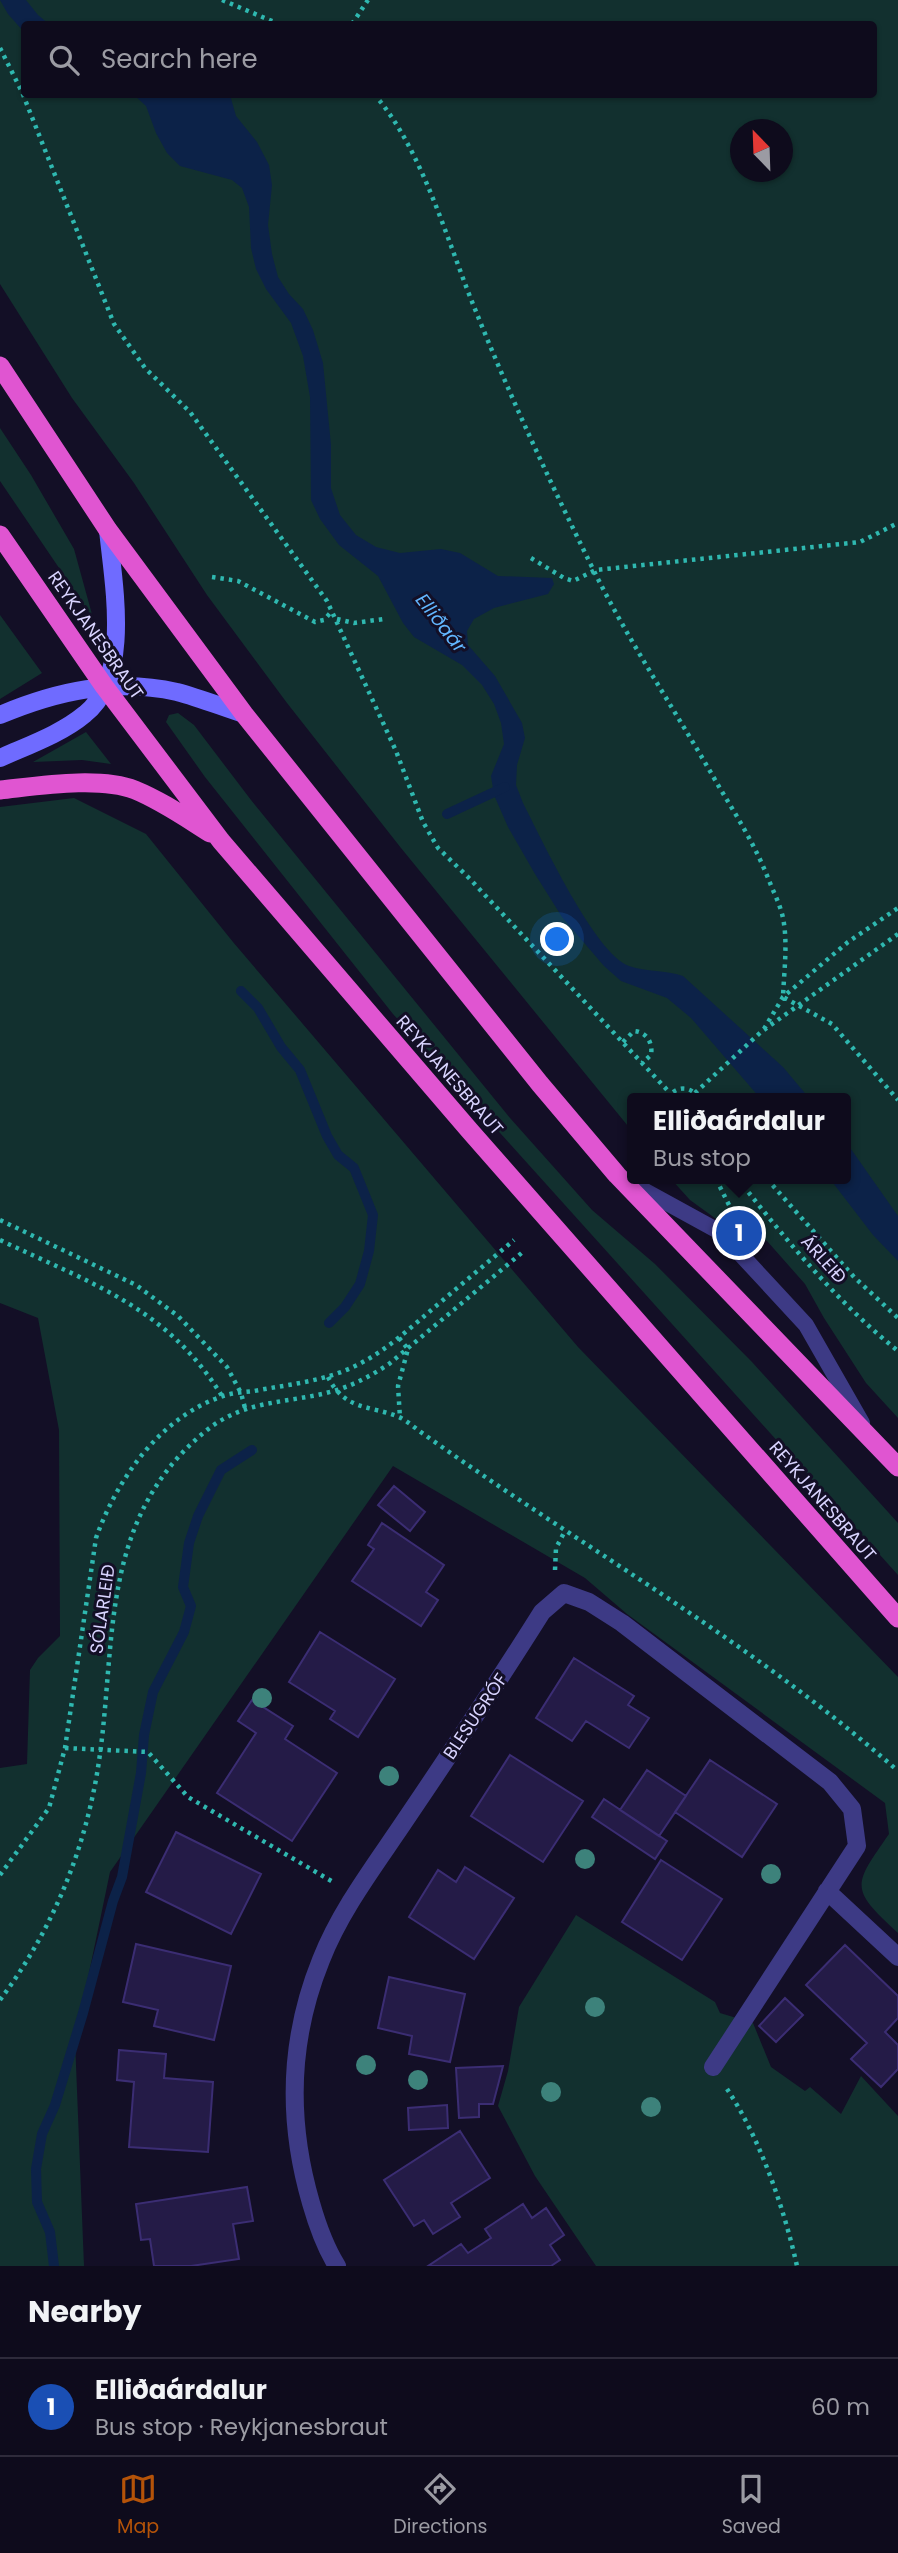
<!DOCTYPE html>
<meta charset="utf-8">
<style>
body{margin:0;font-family:Poppins,sans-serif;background:#1c1929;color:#f1f3f6}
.compass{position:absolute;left:730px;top:119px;width:63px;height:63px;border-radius:50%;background:#0e0b1c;box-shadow:0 2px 5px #0004;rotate:337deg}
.you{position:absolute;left:558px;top:940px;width:24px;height:24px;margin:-18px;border:5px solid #fff;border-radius:50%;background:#1a73e8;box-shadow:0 0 0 10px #1a73e833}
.badge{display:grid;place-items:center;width:46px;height:46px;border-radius:50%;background:#b45309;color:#fff;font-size:23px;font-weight:700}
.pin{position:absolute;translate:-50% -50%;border:4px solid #fff;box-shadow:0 2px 7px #0006}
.popup{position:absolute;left:627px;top:1093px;width:224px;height:91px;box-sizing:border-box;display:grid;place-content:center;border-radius:7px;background:#0e0b1c;filter:drop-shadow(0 2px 5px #0005);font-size:23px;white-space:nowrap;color:#9b9ba3}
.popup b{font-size:26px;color:#f1f3f6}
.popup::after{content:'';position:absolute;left:50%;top:100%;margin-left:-14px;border:14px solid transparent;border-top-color:#0e0b1c}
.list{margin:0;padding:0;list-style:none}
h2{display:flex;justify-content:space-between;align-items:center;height:91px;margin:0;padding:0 28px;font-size:30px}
h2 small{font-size:23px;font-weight:400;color:#9b9ba3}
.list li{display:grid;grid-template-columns:46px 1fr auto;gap:21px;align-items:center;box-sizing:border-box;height:98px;padding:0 28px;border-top:2px solid #2e2b3b}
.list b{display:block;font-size:26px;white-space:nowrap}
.list p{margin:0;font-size:23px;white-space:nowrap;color:#9b9ba3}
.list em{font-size:23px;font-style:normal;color:#9b9ba3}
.icon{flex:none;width:38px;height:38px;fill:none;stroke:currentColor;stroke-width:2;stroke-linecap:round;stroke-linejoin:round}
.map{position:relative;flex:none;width:898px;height:2266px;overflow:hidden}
.search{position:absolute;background:#0e0b1c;box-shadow:0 2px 5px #0004;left:21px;right:21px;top:21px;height:77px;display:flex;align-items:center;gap:18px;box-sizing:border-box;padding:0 24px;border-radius:7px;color:#9b9ba3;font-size:26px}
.sheet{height:189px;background:#0e0b1c}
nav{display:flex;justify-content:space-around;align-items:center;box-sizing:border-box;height:98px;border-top:2px solid #2e2b3b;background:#0e0b1c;font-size:19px;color:#9b9ba3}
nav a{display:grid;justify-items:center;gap:4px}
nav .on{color:#b45309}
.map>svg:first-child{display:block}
.green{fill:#12302f;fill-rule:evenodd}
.water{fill:#0c2248}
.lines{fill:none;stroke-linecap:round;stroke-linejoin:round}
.stream{stroke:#0c2248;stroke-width:10}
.building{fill:#241b47;stroke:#3b2d73;stroke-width:2}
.path{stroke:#2fb8b0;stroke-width:4.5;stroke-dasharray:3.5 5;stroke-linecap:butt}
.service{stroke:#3d3a85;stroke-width:16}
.minor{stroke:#3d3a85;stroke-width:18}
.secondary{stroke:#6f6bff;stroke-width:18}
.trunk{stroke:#e055d1;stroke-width:19}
.tree{fill:#3d827b}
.labels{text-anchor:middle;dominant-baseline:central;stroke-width:6;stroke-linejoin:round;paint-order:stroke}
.street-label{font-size:18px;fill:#d9d4ff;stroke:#130f26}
.water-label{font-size:19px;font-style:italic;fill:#62b6ff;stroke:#130f26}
</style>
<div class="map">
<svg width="898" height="2266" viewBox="0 0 898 2266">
<rect width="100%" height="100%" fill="#130f26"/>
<path class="green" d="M0 0H898V1418L866 1383 824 1318 805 1284 767 1241 730 1229 690 1200 671 1179H846V1098H632V1131L401 848 287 703 207 595 134 483 72 398 0 284ZM24 24H874V94H24ZM740 130H782V172H740Z
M0 428 31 475 74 549 93 618 0 481Z
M0 615 42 673 0 699Z
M178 713 194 725 251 800 510 1118 592 1210 655 1264 752 1362 898 1523V1575L393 1014 205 777 166 722 169 715Z
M86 732 111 764 82 760 33 762Z
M74 798 146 834 233 942 578 1347 898 1677V1933C849 1888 853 1886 889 1834L885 1803 627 1614 585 1578 393 1466 110 1872 75 2040 84 2266H0V1768L27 1764 30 1670 38 1658 60 1636 59 1430 38 1318 0 1303V807Z
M576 1915 715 2002 720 2013 753 2023 771 2067 805 2091 810 2087 841 2114 861 2076 898 2116V2266H596L535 2176 498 2106 508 2071 519 2007Z"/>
<path class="water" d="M0 0H26L38 15 49 24H24V32L8 14Z
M134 95H230L236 116 257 142 269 165 272 185 268 225 272 254 278 277 289 294 303 309 313 330 323 363 331 445V488L340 515 356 535 376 547 400 553 441 549 460 553 498 576 552 578 554 584 548 594 494 608 474 619 467 631 468 645 495 676 522 723 525 738 517 765 516 785 523 803C541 838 595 954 629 966 647 972 665 970 683 976L783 1067 809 1098H760L691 1018 667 998 621 981 604 966 562 917 535 874 508 827 494 795 491 776 504 744 501 723 494 704 482 685 462 665 414 637 403 623 378 576 339 545 320 519 311 500 310 397 303 356 291 323 266 289 256 269 251 248 249 207 242 188 232 180 180 166 167 153 156 133 146 106Z
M846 1142 898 1216V1261L873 1235 830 1179H846Z"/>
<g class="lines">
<path class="stream" d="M447 814 505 787
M241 991 258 1008 281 1047 300 1070 327 1136 338 1155 354 1168 373 1215 369 1251 360 1284 345 1307 329 1323
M54 2266 50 2232 37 2202 36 2169 42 2134 55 2105 83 2013 113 1901 122 1877 141 1773 144 1735 153 1692 184 1632 191 1606 183 1587 189 1543 198 1516 221 1470 252 1450"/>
</g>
<path class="building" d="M394 1486 425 1512 410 1531 378 1505Z
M382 1523 444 1565 426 1592 438 1600 421 1626 352 1581 374 1549 368 1545Z
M320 1632 395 1679 358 1737 330 1719 335 1711 289 1682Z
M574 1658 634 1696 628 1705 649 1718 629 1748 586 1721 572 1741 536 1718Z
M252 1700 293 1726 285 1739 337 1773 292 1841 217 1793 256 1733 238 1721Z
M510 1755 583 1801 543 1862 471 1816Z
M710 1760 777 1804 742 1857 675 1812Z
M647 1770 686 1796 659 1836 620 1810Z
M604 1799 667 1841 655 1859 592 1817Z
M176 1832 261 1874 231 1934 146 1892Z
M661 1860 722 1899 682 1960 622 1922Z
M465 1867 514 1898 474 1959 409 1917 438 1870 456 1882Z
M136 1944 231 1966 214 2040 154 2026 158 2010 123 2002Z
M845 1945 898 1996V2018L885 2032 898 2045V2069L881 2087 851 2059 867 2043 806 1985Z
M389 1977 465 1994 450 2062 409 2054 412 2036 378 2028Z
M785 1998 803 2015 776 2042 759 2026Z
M119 2050 166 2054 164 2078 213 2082 208 2152 129 2147 134 2082 117 2080Z
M503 2066 493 2104H479V2117L459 2118 456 2068Z
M447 2105 448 2128 409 2130 408 2108Z
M460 2131 490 2178 451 2203 460 2217 433 2234 424 2220 414 2226 384 2180Z
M247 2187 253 2221 233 2224 239 2259 191 2266H154L150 2239 141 2240 136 2204Z
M523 2204 532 2218 546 2208 564 2235 550 2245 560 2260 551 2266H428L461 2244 468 2253 491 2238 485 2229Z"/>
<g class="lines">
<path class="path" d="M222 0 279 24
M352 24 368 0
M0 48 22 92 114 324 145 368 190 412 327 601 396 751 423 822 438 848 469 878 670 1093
M374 94C424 151 448 245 477 314 512 401 552 486 593 569 630 644 677 713 718 785 736 815 755 845 768 878 773 891 780 904 783 918 788 943 784 971 783 997L832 1024 898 1100
M531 558 564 578 573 581 596 570 860 542 898 523
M212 577 238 581 315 622 324 620 332 611
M337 619 354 623 384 619
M764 1029 783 997 848 942 898 908
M623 1042 634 1031C647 1032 653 1043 651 1055L642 1063
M695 1093 761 1032 898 934
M667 1098C676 1086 690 1085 699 1098
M716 1179 729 1205
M738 1179C786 1240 837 1302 898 1351
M767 1179 854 1277 898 1318
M0 1220 136 1285 178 1316 227 1367 241 1393 245 1408
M0 1240C90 1283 167 1307 222 1396
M399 1338 408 1349 398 1386 400 1418
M328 1377C345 1411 370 1405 399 1417 408 1421 417 1430 425 1435 582 1547 753 1643 898 1771
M555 1570 556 1548 565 1531
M65 1748 148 1752 188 1797 333 1882
M0 1875 49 1808 65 1748 96 1538C117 1479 160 1417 223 1396 232 1393 244 1392 254 1391 291 1384 328 1381 361 1363 386 1350 408 1330 429 1312 457 1288 486 1264 514 1240
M0 2000C45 1940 76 1872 92 1799 122 1667 87 1527 207 1430 247 1398 291 1404 337 1390 356 1384 372 1375 389 1364L524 1251
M727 2089C760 2138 784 2208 797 2266"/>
<path class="service" d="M627 1181 720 1232 806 1325 862 1423"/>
<path class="minor" d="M827 1891 898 1957
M337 2266C325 2247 317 2224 311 2203 287 2121 289 2039 321 1960 341 1909 376 1864 406 1819 452 1751 498 1682 542 1612L564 1593 589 1602 622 1623 830 1782 852 1809 857 1846 713 2067"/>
<path class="secondary" d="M0 715C57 691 115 678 177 692 200 698 222 707 244 714
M0 758C29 745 61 734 85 714 132 677 113 582 108 530"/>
<path class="trunk" d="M0 366 108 530 244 714 540 1084 617 1175 898 1467
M0 535 104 686 221 841 470 1131 898 1618
M0 790C38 786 99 776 135 790 162 801 186 818 210 833"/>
</g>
<g class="tree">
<circle cx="262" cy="1698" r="10"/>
<circle cx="389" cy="1776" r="10"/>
<circle cx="585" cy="1859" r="10"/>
<circle cx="771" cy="1874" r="10"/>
<circle cx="595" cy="2007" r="10"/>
<circle cx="366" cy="2065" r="10"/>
<circle cx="418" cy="2080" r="10"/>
<circle cx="551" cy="2092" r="10"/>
<circle cx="651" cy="2107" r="10"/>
</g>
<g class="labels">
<g class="street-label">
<text transform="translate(96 635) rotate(55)">REYKJANESBRAUT</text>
<text transform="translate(450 1075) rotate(49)">REYKJANESBRAUT</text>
<text transform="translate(824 1259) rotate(48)">ÁRLEIÐ</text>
<text transform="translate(823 1501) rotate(49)">REYKJANESBRAUT</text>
<text transform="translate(102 1609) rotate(-82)">SÓLARLEIÐ</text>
<text transform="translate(475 1716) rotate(-56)">BLESUGRÓF</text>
</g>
<g class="water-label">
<text transform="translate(441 623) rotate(52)">Elliðaár</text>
</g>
</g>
</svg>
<svg class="compass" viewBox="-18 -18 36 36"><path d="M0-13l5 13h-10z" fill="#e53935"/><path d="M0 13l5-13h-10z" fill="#9b9ba3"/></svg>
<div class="you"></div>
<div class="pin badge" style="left:739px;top:1233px;background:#1a4fb4">1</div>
<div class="popup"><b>Elliðaárdalur</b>Bus stop</div>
<div class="search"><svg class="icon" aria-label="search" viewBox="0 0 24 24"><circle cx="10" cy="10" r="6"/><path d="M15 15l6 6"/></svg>Search here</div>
</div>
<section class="sheet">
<h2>Nearby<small></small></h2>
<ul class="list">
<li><span class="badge" style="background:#1a4fb4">1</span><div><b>Elliðaárdalur</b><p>Bus stop · Reykjanesbraut</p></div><em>60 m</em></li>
</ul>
</section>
<nav>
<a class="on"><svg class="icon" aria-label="map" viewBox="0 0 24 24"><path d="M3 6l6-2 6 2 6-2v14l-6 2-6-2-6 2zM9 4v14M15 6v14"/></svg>Map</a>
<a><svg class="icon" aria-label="directions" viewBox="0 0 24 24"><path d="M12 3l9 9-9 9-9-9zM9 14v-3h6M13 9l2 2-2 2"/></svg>Directions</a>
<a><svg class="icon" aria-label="saved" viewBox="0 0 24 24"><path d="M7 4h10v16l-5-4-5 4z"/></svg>Saved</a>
</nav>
